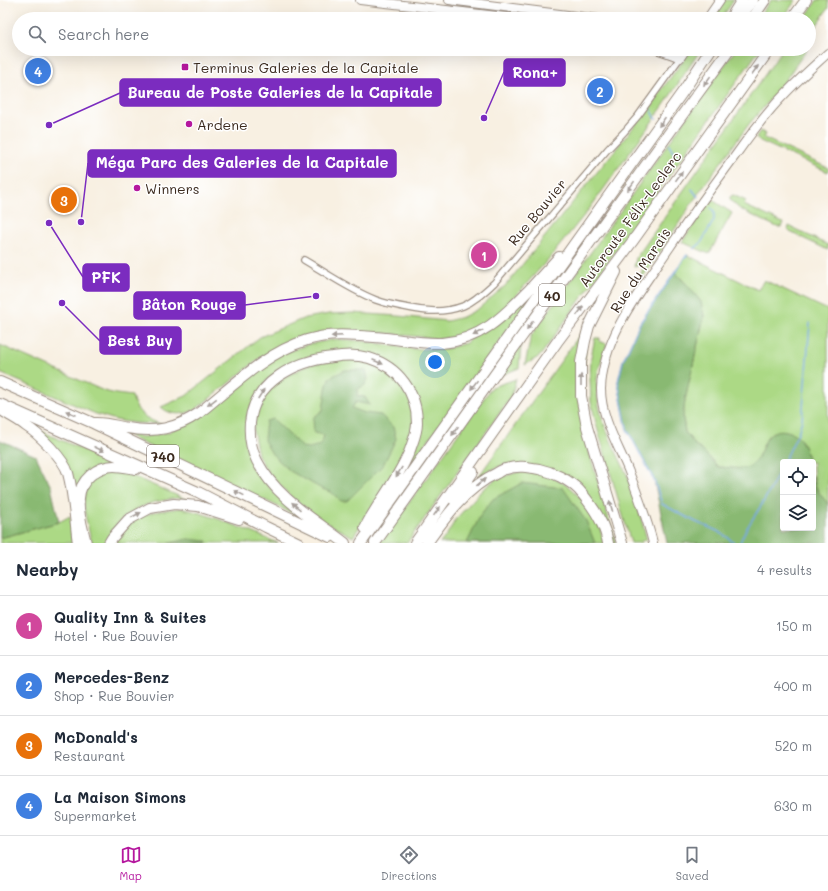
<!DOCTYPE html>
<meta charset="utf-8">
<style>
body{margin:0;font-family:Mali,sans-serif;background:#f2f2f3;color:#1f2937}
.controls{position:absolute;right:12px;bottom:12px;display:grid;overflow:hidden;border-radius:4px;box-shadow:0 4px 16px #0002}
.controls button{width:36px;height:36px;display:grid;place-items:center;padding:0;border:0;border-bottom:1px solid #e0e1e3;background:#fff;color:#1f2937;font:20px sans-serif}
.you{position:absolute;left:435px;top:362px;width:14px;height:14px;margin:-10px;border:3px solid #fff;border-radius:50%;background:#1a73e8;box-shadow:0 0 0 6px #1a73e833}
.badge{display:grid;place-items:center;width:26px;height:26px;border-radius:50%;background:#b5179e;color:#fff;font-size:13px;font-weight:700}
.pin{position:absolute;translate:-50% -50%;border:2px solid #fff;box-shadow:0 1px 4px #0006}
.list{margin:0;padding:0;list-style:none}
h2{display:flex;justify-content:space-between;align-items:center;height:52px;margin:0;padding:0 16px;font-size:17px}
h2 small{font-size:13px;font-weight:400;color:#747a83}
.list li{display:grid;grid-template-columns:26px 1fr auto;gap:12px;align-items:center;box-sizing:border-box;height:60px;padding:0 16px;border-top:1px solid #e0e1e3}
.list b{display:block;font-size:15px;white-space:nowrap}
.list p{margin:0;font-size:13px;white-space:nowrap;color:#747a83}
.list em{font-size:13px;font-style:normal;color:#747a83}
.icon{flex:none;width:22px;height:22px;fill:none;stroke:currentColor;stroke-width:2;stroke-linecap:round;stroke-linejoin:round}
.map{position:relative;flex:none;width:828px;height:543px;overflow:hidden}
.search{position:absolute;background:#fff;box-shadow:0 4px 16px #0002;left:12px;right:12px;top:12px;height:44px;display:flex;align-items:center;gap:10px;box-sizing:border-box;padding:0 14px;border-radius:22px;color:#747a83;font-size:15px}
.sheet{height:292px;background:#fff}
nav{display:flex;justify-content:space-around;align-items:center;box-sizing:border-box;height:56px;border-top:1px solid #e0e1e3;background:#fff;font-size:11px;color:#747a83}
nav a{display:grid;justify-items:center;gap:2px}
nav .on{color:#b5179e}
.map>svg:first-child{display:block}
.green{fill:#acd985;stroke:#748252}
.forest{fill:#89b972;stroke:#627248}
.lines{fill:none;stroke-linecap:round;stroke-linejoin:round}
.stream{stroke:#77a9e3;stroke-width:1.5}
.street-casing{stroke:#9a8d80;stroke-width:8}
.secondary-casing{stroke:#9a8d80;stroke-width:10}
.highway-casing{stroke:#9a8d80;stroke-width:12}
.street{stroke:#fff;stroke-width:5.5}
.secondary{stroke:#fff;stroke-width:8}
.highway{stroke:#fff;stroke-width:10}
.oneway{fill:#a79f9a}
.poi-dot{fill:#b5179e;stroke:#fff;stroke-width:1.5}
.labels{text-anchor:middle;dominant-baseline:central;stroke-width:3;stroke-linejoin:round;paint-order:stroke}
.shield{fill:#fff;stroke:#766a62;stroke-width:1}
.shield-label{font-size:13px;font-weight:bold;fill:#3b2a1e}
.poi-label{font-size:14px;fill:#3b2a1e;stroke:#fff;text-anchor:start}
.street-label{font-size:14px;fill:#3b2a1e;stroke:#fff}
.leader{fill:none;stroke:#7b2cbf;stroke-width:1.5}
.callout-dot{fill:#7b2cbf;stroke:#fff;stroke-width:1.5}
.callout{fill:#7b2cbf;stroke:#7b2cbf;stroke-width:1.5}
.callout-label{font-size:15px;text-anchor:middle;font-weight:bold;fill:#fff}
</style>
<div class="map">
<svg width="828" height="543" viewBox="0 0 828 543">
<rect width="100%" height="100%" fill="#fff"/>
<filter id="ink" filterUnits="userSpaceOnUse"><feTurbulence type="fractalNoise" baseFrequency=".025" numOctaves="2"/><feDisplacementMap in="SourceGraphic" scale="8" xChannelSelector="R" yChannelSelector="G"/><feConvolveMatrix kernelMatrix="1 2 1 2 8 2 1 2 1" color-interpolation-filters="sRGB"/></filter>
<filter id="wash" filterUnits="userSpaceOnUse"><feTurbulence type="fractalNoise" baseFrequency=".012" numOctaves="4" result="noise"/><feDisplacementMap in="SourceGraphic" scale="16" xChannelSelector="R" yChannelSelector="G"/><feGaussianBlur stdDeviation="0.9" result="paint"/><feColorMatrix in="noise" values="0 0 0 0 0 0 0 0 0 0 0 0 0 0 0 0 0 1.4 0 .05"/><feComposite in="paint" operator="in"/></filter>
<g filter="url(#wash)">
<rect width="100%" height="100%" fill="#f8f0e2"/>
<path class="green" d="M725 0H734L721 19H712Z
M771 0H796L782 19H757Z
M817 0H828V8L809 37V19H804Z
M692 49H701L664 105 590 208 552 255 506 307 487 322 460 336 441 339 383 333 301 337 279 347 260 358 195 410C183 415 171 416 161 407L186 396 260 337 305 318 329 314 353 313 398 316 447 321 463 317 478 309 505 286 632 129Z
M736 49H760L540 356 525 365 531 336Z
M783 49H807L777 92 749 124 700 191 650 267 638 283 643 268V264L634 267 636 258Z
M760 131 766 134 764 138 828 168V172L758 140 756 137Z
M733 195 746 201 744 205 783 223 781 227H777L741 210 730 200V197Z
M711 199 732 213 709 254 682 242Z
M789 226 828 245V250L790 232 788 230Z
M687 255 758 290 764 280 828 310V504C815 492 813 479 813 462H809L802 441 773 432 768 436 756 461 749 467 742 469 718 467 704 452 696 446 685 432 683 418 685 400 704 316 701 302 689 287 675 272Z
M547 276 406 471 404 470 421 422 392 365 340 352 307 357 283 368 265 382 246 432 251 460 269 487 296 510 304 519 248 492 136 440 127 434 144 437 169 432 278 355 309 344 337 339 362 341 416 349H446L466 343Z
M586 326 582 428 616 543H610L571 480 505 464 489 471 476 480Z
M595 338H600L599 341 607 344C603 357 596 372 597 386 597 419 614 445 627 475 635 496 641 518 647 540L641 541V543H631L597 427 591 402 590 378 591 357Z
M0 345 104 391 116 394 132 396C136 412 145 419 161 424L134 423 116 420 96 414 0 373Z
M521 345 519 368 501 375Z
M351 359 373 363 399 380 413 406V426L403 459 353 537 325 522 290 496 267 471 258 455 253 430 259 401 277 381 310 364Z
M516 379 511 397 407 543H380L492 387Z
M41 431 63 441 115 463 76 488 40 433Z
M116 470 125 473 197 504C191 502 185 499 179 498 175 498 170 499 166 500 141 503 115 518 106 543H92C84 512 72 477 116 470Z
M527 470 543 472 568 486 585 502 599 526 604 543H440L446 536 456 519 482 490 497 478 515 473Z
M180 508C214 515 246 530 278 543H114C118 537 123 531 128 526 144 511 160 511 180 508Z
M70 516 72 543H0V538L59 522Z"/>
<path class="forest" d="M675 272 689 287 701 302 704 316 685 400 683 418 685 432 696 446 704 452 718 467C725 467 742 470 748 467 766 459 760 425 787 431 803 435 805 449 809 462H783V528H813V476L817 490 828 504V543H667L654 480 627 429 618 382 623 361 640 323Z
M345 370H366L368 379 365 385 358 389 357 396 365 397 370 405 356 402 352 408 365 413 381 415 393 427 396 439 383 465 347 501H341L331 492 322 489 290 471 272 454 264 440 266 421 273 419 302 447 309 448 321 445 324 435 314 433 313 418 323 410 326 389 329 378Z
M0 440 36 456 51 487 59 522 0 538Z
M522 483 563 488 586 521 595 543H467L481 514 493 499Z
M188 539 207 541 206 543H169Z"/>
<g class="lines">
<path class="stream" d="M651 109 656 119
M669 145 676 157
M692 189 698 197
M694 249 701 243 714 220V211L711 208
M687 255 640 323 623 361 618 382 627 429 654 480 662 504C673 510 684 516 696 522 709 528 724 532 734 543
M784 462 798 433 802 420 810 323
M740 543C743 532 751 522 757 512 767 497 775 481 783 464"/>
</g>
</g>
<g filter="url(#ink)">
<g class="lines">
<g class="street-casing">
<path id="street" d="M304 260C328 274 350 290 376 300 387 304 398 306 409 308 427 312 445 313 463 306 475 301 484 292 494 283L607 150 625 131 638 116 680 58"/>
</g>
<g class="secondary-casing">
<path id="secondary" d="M360 0 523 19
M449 0 599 19
M707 19 720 0
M656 49C664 52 672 54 680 58L686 49
M653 543C647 518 638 495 629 472 618 445 601 418 601 389 603 335 641 290 670 247 691 216 713 186 735 156 747 139 759 123 772 108 789 88 809 70 828 53"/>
</g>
<g class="highway-casing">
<path id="highway" d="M730 19 742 0
M739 19 753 0
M752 19 765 0
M792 19 806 0
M616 272 589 326 585 341 581 362V396L587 427 622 543
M0 382 93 423 330 537
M0 404 198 492 266 527 299 543
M3 411C10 416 19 420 26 426 39 434 64 459 68 473 74 495 75 521 78 543
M93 423C107 422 115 426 127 428 155 433 176 429 199 413 233 386 265 353 307 340 332 332 359 336 385 338 404 340 423 344 442 343 480 340 503 317 528 291 538 280 549 268 559 257
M454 500 473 472
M86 543C83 529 77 512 79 498 80 480 97 466 114 466 121 466 129 468 136 469
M109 543 112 538 128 520 150 508 174 504 198 506 239 519
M345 543C314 519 276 498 257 461 251 449 249 436 250 423 254 381 296 361 333 357 344 355 358 355 369 358 399 367 417 393 417 423 417 433 413 441 410 450 402 470 389 489 377 507 373 514 368 521 365 528
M361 543 684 90 711 49
M375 543 520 339 730 49
M415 543 557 342 632 242 770 49
M427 543C446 516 467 487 497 473 500 471 503 469 506 469 517 465 528 467 539 469 553 472 569 480 579 490 592 505 605 523 608 543"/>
</g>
<use href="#street" class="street"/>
<use href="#secondary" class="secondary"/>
<use href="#highway" class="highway"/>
</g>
<defs><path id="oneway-solid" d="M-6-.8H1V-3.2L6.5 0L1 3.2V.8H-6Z"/></defs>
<g class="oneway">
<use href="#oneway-solid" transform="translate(755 70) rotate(-54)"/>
<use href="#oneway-solid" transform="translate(707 81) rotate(126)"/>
<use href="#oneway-solid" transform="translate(662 122) rotate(125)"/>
<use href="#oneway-solid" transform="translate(679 176) rotate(-54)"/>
<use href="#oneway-solid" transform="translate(631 186) rotate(126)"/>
<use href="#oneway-solid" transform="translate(580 311) rotate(-53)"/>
<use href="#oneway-solid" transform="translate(530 325) rotate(126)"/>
<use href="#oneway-solid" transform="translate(478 333) rotate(152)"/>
<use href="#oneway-solid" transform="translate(337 336) rotate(178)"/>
<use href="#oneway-solid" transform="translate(378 362) rotate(23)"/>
<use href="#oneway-solid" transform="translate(581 380) rotate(-90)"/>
<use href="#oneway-solid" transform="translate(474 385) rotate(126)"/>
<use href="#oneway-solid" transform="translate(261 394) rotate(-57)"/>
<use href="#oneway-solid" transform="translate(212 402) rotate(142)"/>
<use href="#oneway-solid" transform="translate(71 413) rotate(-157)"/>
<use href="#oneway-solid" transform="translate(455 431) rotate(125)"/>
<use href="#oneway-solid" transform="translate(99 449) rotate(24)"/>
<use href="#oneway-solid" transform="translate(399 472) rotate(122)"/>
<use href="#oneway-solid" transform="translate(481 482) rotate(-39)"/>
<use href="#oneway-solid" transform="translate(239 493) rotate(-154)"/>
<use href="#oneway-solid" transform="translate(296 506) rotate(-139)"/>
<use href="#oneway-solid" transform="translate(611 506) rotate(-106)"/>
<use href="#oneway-solid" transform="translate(437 511) rotate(-55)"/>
<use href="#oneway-solid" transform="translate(136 515) rotate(-27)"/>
</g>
</g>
<g class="poi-dot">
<rect x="181" y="63" width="8" height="8" rx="2"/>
<circle cx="189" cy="124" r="4"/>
<circle cx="137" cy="188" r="4"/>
</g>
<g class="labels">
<g class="shield">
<rect x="539" y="284" width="26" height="22" rx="3"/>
<rect x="147" y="445" width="32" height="22" rx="3"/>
</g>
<g class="shield-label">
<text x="552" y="295">40</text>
<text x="163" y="456">740</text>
</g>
<g class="poi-label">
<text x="193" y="67">Terminus Galeries de la Capitale</text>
<text x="197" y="124">Ardene</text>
<text x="145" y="188">Winners</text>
</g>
<g class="street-label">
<text transform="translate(537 212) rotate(-50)">Rue Bouvier</text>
<text transform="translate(630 219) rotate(-54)">Autoroute Félix-Leclerc</text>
<text transform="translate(640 270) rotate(-57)">Rue du Marais</text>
</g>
</g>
<path class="leader" d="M484 118L504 72M49 125L120 93M81 222L88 163M49 223L83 277M316 296L245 305M62 303L100 341"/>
<g class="callout-dot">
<circle cx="484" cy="118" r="4"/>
<circle cx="49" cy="125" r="4"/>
<circle cx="81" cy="222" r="4"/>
<circle cx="49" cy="223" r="4"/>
<circle cx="316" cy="296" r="4"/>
<circle cx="62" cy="303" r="4"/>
</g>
<g class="callout">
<rect x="504" y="59" width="61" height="27" rx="4"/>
<rect x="120" y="79" width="321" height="27" rx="4"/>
<rect x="88" y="150" width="308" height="27" rx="4"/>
<rect x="83" y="264" width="46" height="27" rx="4"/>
<rect x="134" y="292" width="111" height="27" rx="4"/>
<rect x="100" y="327" width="81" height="27" rx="4"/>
</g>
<g class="callout-label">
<text x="535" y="78">Rona+</text>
<text x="280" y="98">Bureau de Poste Galeries de la Capitale</text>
<text x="242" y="168">Méga Parc des Galeries de la Capitale</text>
<text x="106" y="283">PFK</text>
<text x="189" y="310">Bâton Rouge</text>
<text x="140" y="346">Best Buy</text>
</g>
</svg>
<div class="controls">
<button><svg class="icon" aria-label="locate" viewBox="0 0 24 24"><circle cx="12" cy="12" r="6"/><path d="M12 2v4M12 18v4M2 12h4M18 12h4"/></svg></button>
<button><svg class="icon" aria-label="layers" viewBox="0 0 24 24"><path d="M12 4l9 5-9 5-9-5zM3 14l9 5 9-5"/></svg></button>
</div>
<div class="you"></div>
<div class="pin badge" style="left:484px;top:255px;background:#d1479c">1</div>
<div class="pin badge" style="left:600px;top:91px;background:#3f7fe0">2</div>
<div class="pin badge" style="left:64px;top:200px;background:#e8710a">3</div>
<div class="pin badge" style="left:38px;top:71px;background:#3f7fe0">4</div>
<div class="search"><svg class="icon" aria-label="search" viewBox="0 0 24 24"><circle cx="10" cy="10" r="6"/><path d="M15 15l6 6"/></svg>Search here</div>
</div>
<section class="sheet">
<h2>Nearby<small>4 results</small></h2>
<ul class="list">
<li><span class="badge" style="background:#d1479c">1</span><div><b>Quality Inn &amp; Suites</b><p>Hotel · Rue Bouvier</p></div><em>150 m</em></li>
<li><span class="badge" style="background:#3f7fe0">2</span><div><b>Mercedes-Benz</b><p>Shop · Rue Bouvier</p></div><em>400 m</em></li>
<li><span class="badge" style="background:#e8710a">3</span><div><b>McDonald's</b><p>Restaurant</p></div><em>520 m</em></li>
<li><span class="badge" style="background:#3f7fe0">4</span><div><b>La Maison Simons</b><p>Supermarket</p></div><em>630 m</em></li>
</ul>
</section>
<nav>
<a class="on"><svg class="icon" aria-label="map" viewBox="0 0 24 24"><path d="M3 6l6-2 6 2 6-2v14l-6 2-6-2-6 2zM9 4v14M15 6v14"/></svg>Map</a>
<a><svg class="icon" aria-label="directions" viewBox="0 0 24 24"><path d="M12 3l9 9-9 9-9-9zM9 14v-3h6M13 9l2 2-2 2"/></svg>Directions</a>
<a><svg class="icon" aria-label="saved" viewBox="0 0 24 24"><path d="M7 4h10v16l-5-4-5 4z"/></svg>Saved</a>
</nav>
